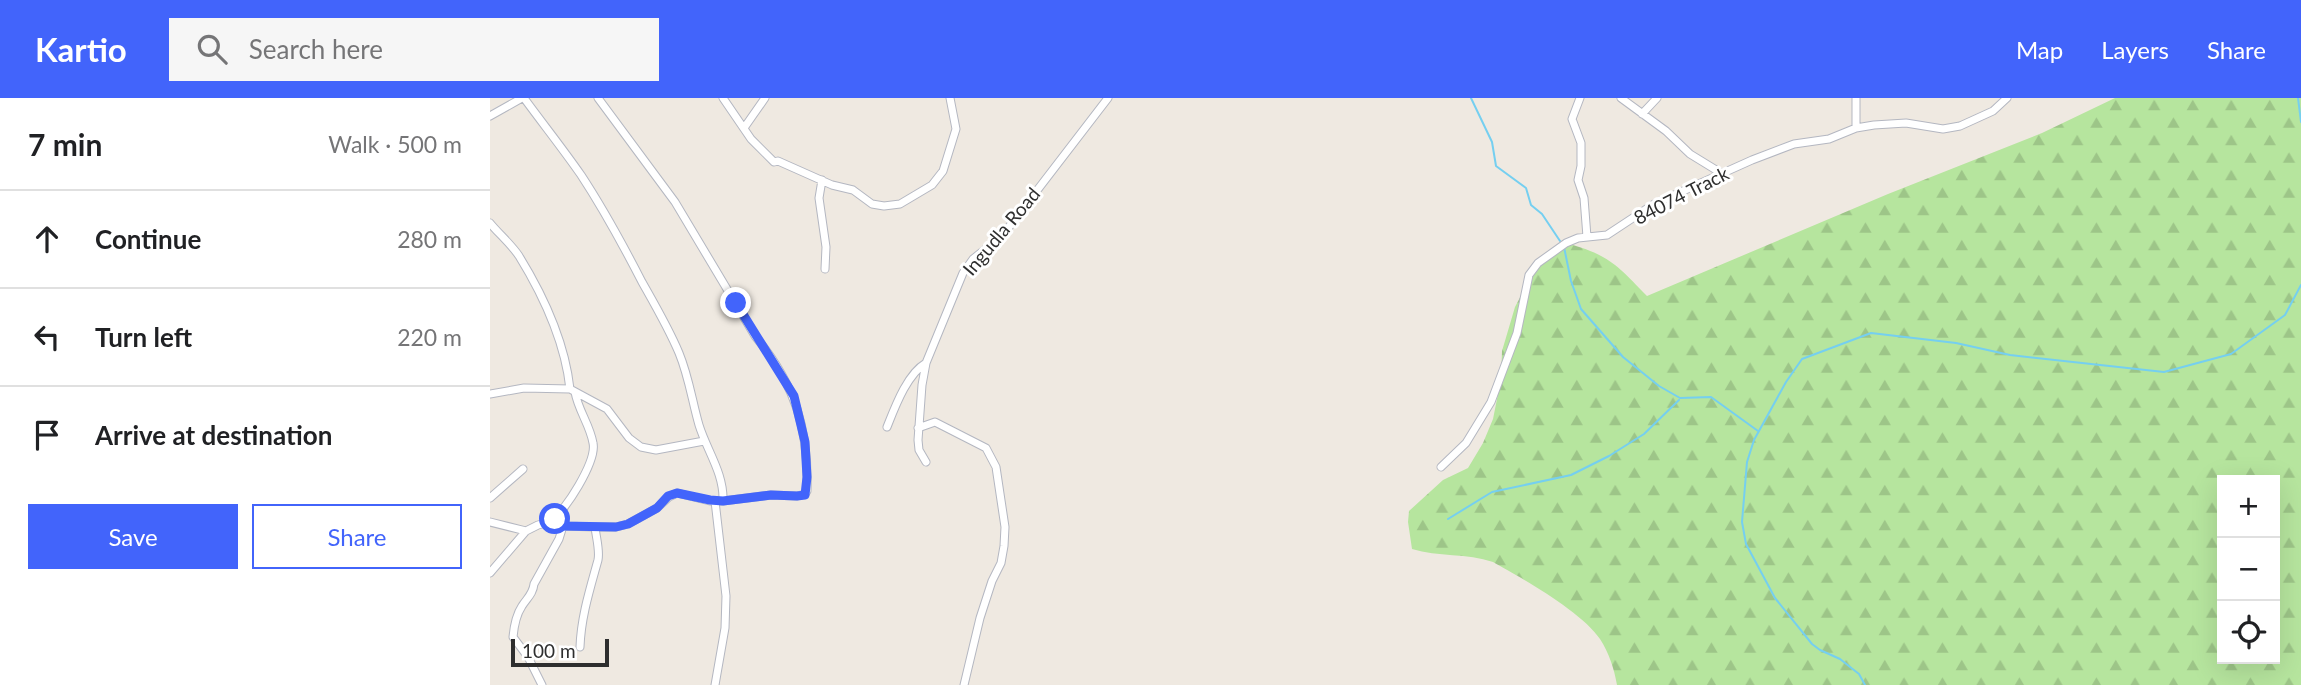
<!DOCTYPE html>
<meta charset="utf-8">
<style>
body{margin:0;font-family:Lato,sans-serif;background:#f6f6f6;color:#202124}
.controls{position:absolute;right:21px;bottom:21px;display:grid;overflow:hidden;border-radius:0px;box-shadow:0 7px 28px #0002}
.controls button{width:63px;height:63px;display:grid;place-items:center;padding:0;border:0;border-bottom:2px solid #e0e0e0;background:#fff;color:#202124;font:35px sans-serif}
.scale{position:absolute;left:21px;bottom:18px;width:98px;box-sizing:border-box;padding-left:7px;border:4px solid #2e2e2e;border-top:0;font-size:19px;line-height:24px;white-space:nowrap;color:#2e2e2e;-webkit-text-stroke:5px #fff;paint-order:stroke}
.stop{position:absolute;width:21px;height:21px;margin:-16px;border:5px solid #4264fb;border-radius:50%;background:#fff}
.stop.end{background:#4264fb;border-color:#fff;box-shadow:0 2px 7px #0008}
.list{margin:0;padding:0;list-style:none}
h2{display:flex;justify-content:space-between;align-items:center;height:91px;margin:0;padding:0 28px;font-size:30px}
h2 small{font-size:23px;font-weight:400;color:#757577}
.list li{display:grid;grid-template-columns:46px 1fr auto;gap:21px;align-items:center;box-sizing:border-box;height:98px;padding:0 28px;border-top:2px solid #e0e0e0}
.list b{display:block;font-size:26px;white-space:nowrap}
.list em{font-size:23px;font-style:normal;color:#757577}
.actions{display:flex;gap:14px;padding:21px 28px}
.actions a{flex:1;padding:16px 0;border:2px solid #4264fb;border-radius:0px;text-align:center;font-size:24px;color:#4264fb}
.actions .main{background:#4264fb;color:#fff}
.icon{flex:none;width:38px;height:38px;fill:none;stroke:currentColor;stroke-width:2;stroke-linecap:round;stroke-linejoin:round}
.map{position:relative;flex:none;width:1811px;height:587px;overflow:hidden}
header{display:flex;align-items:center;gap:42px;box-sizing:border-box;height:98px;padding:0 35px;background:#4264fb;color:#fff}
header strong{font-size:33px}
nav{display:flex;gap:38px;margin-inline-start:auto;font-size:24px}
.search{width:490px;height:63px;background:#f6f6f6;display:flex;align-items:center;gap:18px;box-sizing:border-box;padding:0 24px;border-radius:0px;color:#757577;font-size:26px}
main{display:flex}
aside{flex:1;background:#fff}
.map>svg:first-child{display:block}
.forest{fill:url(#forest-firs);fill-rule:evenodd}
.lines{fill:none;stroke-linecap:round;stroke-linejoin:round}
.stream{stroke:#75cff0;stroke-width:2}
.minor-casing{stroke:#b4b7c1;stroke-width:9}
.minor{stroke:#fff;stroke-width:7}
.route{stroke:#4264fb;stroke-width:9}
.labels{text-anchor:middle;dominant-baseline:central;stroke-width:6;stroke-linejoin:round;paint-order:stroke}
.street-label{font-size:19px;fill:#2e2e2e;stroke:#fff}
</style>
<header>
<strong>Kartio</strong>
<div class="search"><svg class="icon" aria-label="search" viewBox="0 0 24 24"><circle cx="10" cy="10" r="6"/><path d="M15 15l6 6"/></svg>Search here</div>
<nav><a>Map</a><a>Layers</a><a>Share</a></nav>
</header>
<main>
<aside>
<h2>7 min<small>Walk · 500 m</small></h2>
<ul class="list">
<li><svg class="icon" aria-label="ahead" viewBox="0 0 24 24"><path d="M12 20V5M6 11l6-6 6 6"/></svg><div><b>Continue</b></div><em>280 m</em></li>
<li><svg class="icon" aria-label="left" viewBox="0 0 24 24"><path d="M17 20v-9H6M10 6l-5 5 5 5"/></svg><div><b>Turn left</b></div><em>220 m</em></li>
<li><svg class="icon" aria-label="arrive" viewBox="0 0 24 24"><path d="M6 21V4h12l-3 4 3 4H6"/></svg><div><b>Arrive at destination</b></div></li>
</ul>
<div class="actions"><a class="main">Save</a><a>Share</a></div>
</aside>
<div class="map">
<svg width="1811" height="587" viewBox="0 0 1811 587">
<defs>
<pattern id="forest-firs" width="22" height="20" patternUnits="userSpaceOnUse" patternTransform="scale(1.75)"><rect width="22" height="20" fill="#b6e59e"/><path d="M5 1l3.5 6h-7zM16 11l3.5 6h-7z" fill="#9dc588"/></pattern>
</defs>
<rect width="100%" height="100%" fill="#efe9e1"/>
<path class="forest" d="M1625 0H1811V587H1127C1124 570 1119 555 1110 541 1092 514 1032 480 1003 464 977 455 948 459 922 451L918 424 919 413 953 382 978 370 993 345 1003 321 1011 281 1012 253 1025 209 1048 165 1076 145C1119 157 1126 166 1157 198L1398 96 1552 35ZM1732 382H1785V561H1732Z"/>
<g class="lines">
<path class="stream" d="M981 0 1002 44 1006 68 1036 90 1041 107 1052 116 1070 143
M1808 0 1811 24
M1074 149 1081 183 1091 211 1133 259 1169 288 1190 300 1221 299 1268 333
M958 421 1002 394 1081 377 1119 358 1154 336 1189 302
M1375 587 1369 576 1350 561 1330 552 1322 546 1285 500 1256 446 1252 424 1257 364 1264 342 1296 284 1312 261 1381 235 1466 245 1520 257 1674 274 1741 256 1795 217 1811 187"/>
<g class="minor-casing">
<path id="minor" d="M34 0C53 26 73 51 91 77 114 112 133 147 152 184 165 207 179 231 189 255 199 279 202 303 209 327 217 353 234 375 233 403
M233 0 261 41 284 64 288 63 342 87 363 92 382 106 394 108 410 106 442 87 453 73 466 31 460 0
M1090 0 1082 21 1091 45V68L1088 82 1094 100 1097 139
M1131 0 1176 33 1200 56 1231 75
M1366 0V30
M1152 16 1167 0
M0 18 32 0
M254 30 275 0
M332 82 329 100 336 149 335 171
M0 125C9 136 21 146 29 158 53 197 75 245 80 291
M0 296 34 290 80 291 117 311 139 340 151 349 166 352 214 343
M397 329C405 309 417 276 436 265
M428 330 445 324 496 350 506 369 515 429 514 448 511 465 502 483 490 520 474 587
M436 364 429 352 428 342 432 287 436 265 473 175 483 161 512 138 618 0
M951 369 976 345 1001 304 1027 235 1039 177 1048 165 1076 145 1088 140 1117 137 1164 106 1262 62 1304 46 1339 41 1366 30 1384 27 1416 25 1453 31 1470 28 1503 13 1517 0
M0 400 33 371
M0 424 36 433 48 427 60 424 73 428 105 429H126L138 426 167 410 179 399 187 395 220 403H233L281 397 307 398 315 396 317 393C319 331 305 286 265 238L185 104 108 0
M60 424C75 414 107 363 103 345 100 327 88 312 85 294
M0 475 36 433
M90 549C91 519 100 491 108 462 110 452 106 439 105 429
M52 587 38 559 23 539C24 528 26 517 32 508 37 500 43 496 44 486L69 441 73 428
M225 587 235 530 236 498 225 403"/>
</g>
<use href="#minor" class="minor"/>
</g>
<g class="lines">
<path class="route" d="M65 421 61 424 73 428 126 429 138 426 167 410 178 398 187 395 220 402 233 403 281 397 307 398 315 397 317 379 315 344 304 298 246 205"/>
</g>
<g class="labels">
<g class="street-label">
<text transform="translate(1191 97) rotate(-27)">84074 Track</text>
<text transform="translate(511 133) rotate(-50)">Ingudla Road</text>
</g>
</g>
</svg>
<div class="controls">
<button>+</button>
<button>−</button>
<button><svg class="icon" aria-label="locate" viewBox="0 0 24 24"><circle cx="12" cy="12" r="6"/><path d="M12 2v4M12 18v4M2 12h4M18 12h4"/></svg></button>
</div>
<div class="scale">100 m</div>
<div class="stop" style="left:65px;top:421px"></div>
<div class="stop end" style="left:246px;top:205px"></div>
</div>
</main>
